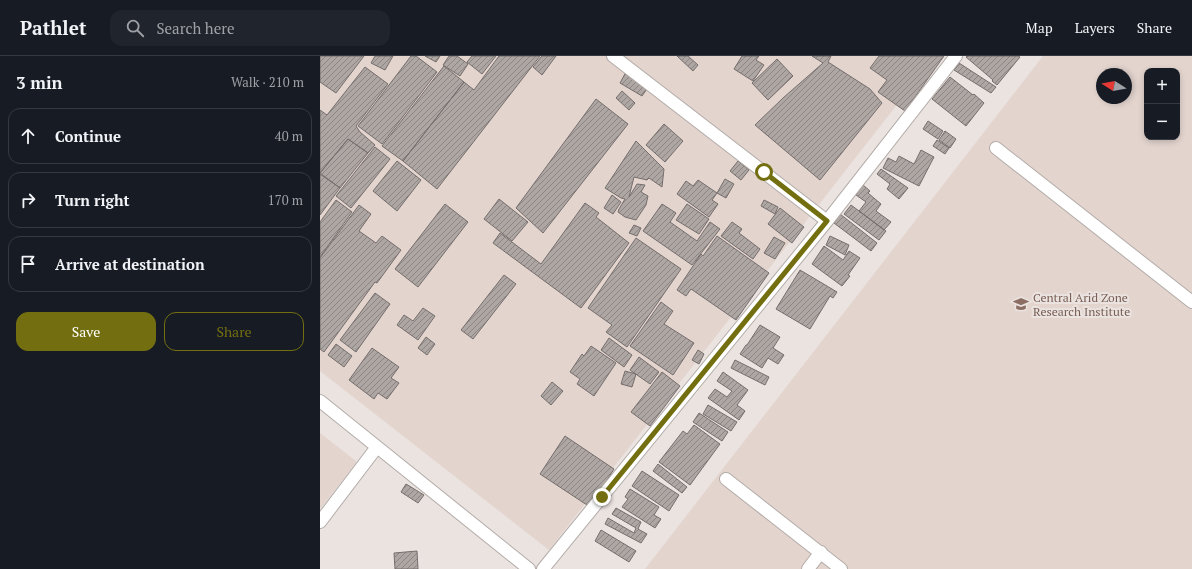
<!DOCTYPE html>
<meta charset="utf-8">
<style>
body{margin:0;font-family:"PT Serif",serif;background:#20242c;color:#f1f3f6}
.controls{position:absolute;right:12px;top:12px;display:grid;overflow:hidden;border-radius:8px;box-shadow:0 2px 6px #0003}
.controls button{width:36px;height:36px;display:grid;place-items:center;padding:0;border:0;border-bottom:1px solid #363941;background:#171b24;color:#f1f3f6;font:20px sans-serif}
.compass{position:absolute;left:776px;top:12px;width:36px;height:36px;border-radius:50%;background:#171b24;box-shadow:0 2px 6px #0003;rotate:281deg}
.stop{position:absolute;width:12px;height:12px;margin:-9px;border:3px solid #736f10;border-radius:50%;background:#fff}
.stop.end{background:#736f10;border-color:#fff;box-shadow:0 1px 4px #0008}
.list{margin:0;padding:0;list-style:none}
h2{display:flex;justify-content:space-between;align-items:center;height:52px;margin:0;padding:0 16px;font-size:17px}
h2 small{font-size:13px;font-weight:400;color:#9ea1a6}
.list li{display:grid;grid-template-columns:26px 1fr auto;gap:12px;align-items:center;box-sizing:border-box;height:56px;margin:0 8px 8px;padding:0 8px;border:1px solid #363941;border-radius:12px}
.list b{display:block;font-size:15px;white-space:nowrap}
.list em{font-size:13px;font-style:normal;color:#9ea1a6}
.actions{display:flex;gap:8px;padding:12px 16px}
.actions a{flex:1;padding:9px 0;border:1px solid #736f10;border-radius:12px;text-align:center;font-size:14px;color:#736f10}
.actions .main{background:#736f10;color:#fff}
.icon{flex:none;width:22px;height:22px;fill:none;stroke:currentColor;stroke-width:2;stroke-linecap:round;stroke-linejoin:round}
.map{position:relative;flex:none;width:872px;height:513px;overflow:hidden}
header{display:flex;align-items:center;gap:24px;box-sizing:border-box;height:56px;padding:0 20px;background:#171b24;border-bottom:1px solid #363941}
header strong{font-size:19px}
nav{display:flex;gap:22px;margin-inline-start:auto;font-size:14px}
.search{width:280px;height:36px;background:#20242c;display:flex;align-items:center;gap:10px;box-sizing:border-box;padding:0 14px;border-radius:12px;color:#9ea1a6;font-size:15px}
main{display:flex}
aside{flex:1;background:#171b24}
.map>svg:first-child{display:block}
.built{fill:#e3d4ce;fill-rule:evenodd}
.building{fill:url(#building-hatch);stroke:#756e6c}
.lines{fill:none;stroke-linecap:round;stroke-linejoin:round}
.street-casing{stroke:#b3aca9;stroke-width:14}
.street{stroke:#fff;stroke-width:12}
.route{stroke:#736f10;stroke-width:5}
.labels{text-anchor:middle;dominant-baseline:central;stroke-width:4;stroke-linejoin:round;paint-order:stroke}
.education-label{font-size:12px;fill:#785e54;stroke:#ebe3e0;text-anchor:start}
</style>
<header>
<strong>Pathlet</strong>
<div class="search"><svg class="icon" aria-label="search" viewBox="0 0 24 24"><circle cx="10" cy="10" r="6"/><path d="M15 15l6 6"/></svg>Search here</div>
<nav><a>Map</a><a>Layers</a><a>Share</a></nav>
</header>
<main>
<aside>
<h2>3 min<small>Walk · 210 m</small></h2>
<ul class="list">
<li><svg class="icon" aria-label="ahead" viewBox="0 0 24 24"><path d="M12 20V5M6 11l6-6 6 6"/></svg><div><b>Continue</b></div><em>40 m</em></li>
<li><svg class="icon" aria-label="right" viewBox="0 0 24 24"><path d="M7 20v-9h11M14 6l5 5-5 5"/></svg><div><b>Turn right</b></div><em>170 m</em></li>
<li><svg class="icon" aria-label="arrive" viewBox="0 0 24 24"><path d="M6 21V4h12l-3 4 3 4H6"/></svg><div><b>Arrive at destination</b></div></li>
</ul>
<div class="actions"><a class="main">Save</a><a>Share</a></div>
</aside>
<div class="map">
<svg width="872" height="513" viewBox="0 0 872 513">
<defs>
<pattern id="building-hatch" width="6" height="6" patternUnits="userSpaceOnUse"><rect width="6" height="6" fill="#ada6a3"/><path d="M-1 1l2-2M0 6l6-6M5 7l2-2" fill="none" stroke="#8b8683"/></pattern>
</defs>
<rect width="100%" height="100%" fill="#ebe3e0"/>
<path class="built" d="M0 0H615L229 494 0 315Z
M723 0H872V513H325ZM827 15H857V81H827ZM782 18H806V42H782Z
M0 377 37 406 0 453Z"/>
<path class="building" d="M0 0H44L16 37 0 26Z
M55 0H73L65 14 51 7Z
M91 0H96L117 16 62 88 38 70Z
M105 0H120L116 6Z
M129 0H137L148 8 140 20 123 9Z
M152 0H176L162 18 147 6Z
M179 0H220L117 133 83 105 144 26 154 34Z
M222 0H236L222 19 213 11Z
M357 0H368L378 9 373 15Z
M422 0H439L436 4 444 9 433 25 414 13Z
M492 0H511L508 6 550 33 562 47 500 124 435 69 463 42 503 7Z
M559 0H624L585 55 558 36 567 24 550 12Z
M647 0H698L700 1 677 29 672 25 673 24 646 1Z
M457 3 473 20 448 44 432 27Z
M639 7 676 31 671 37 634 14Z
M124 10 144 26 83 105 62 90Z
M45 11 68 28 36 70 40 76 55 89 48 97 28 83 0 117V54L7 59Z
M306 16 329 30 322 40 300 27Z
M630 21 653 39 654 38 664 47 646 70 612 43Z
M302 35 315 47 309 54 296 42Z
M276 43 308 68 223 177 196 152Z
M608 65 623 75 618 83 603 73Z
M344 68 363 85 345 106 326 89Z
M625 75 636 83 630 92 619 84Z
M28 83 48 97 20 132 0 117Z
M617 84 629 92 625 98 613 90Z
M316 85 344 113 342 131 329 122 327 124 314 121 309 141 317 128 325 129 321 136 328 140 326 149 316 164 305 161 298 156 299 153 305 143 301 142 285 132Z
M55 91 70 103 31 152 16 140Z
M601 94 614 101 599 130 563 112 568 102 576 106 579 100 594 108Z
M77 105 101 124 77 155 53 135Z
M418 105 429 114 421 124 410 115Z
M561 113 588 132 579 143 567 133 570 128 557 118Z
M0 118 20 132 0 159Z
M405 123 414 128 406 142 397 137Z
M378 124 397 137 392 144 398 148 389 161 357 138 366 125 373 130Z
M543 129 550 135 548 137 561 148 556 155 571 166 564 174 539 155 546 146 536 139Z
M292 139 301 146 293 158 284 152Z
M179 143 208 166 192 185 164 163Z
M16 144 32 156 0 201V166Z
M444 144 458 151 455 158 441 150Z
M265 147 279 157 276 161 309 187 261 252 173 187 180 177 221 208Z
M125 148 148 166 98 231 75 213Z
M342 148 356 157 350 166 377 185 390 166 400 173 372 209 323 175Z
M367 148 389 163 379 178 356 164Z
M39 149 51 158 39 175 56 187 62 180 81 194 57 227 55 226 4 296 0 293V202Z
M531 149 566 175 559 184 524 158Z
M460 152 484 171 472 187 448 168Z
M520 158 557 187 551 195 514 167Z
M412 166 422 173 419 177 440 193 433 203 401 180Z
M314 169 321 172 317 180 309 177Z
M397 180 449 217 416 264 371 233 366 240 357 234 381 198 383 200Z
M510 180 529 189 525 199 506 189Z
M454 181 465 187 455 203 444 197Z
M316 182 361 213 307 291 286 276 292 269 268 252Z
M504 190 523 204 529 195 540 202 528 219 530 220 522 230 492 208Z
M480 214 517 236 513 242 510 240 490 273 456 253Z
M184 219 196 228 153 283 141 274Z
M55 237 70 248 36 296 20 284Z
M341 246 353 255 344 268 374 287 353 319 310 290Z
M103 252 115 260 98 284 77 269 84 259 93 265Z
M440 269 460 281 453 292 464 299 458 308 448 302 442 312 420 298 426 289H427Z
M106 281 115 288 107 299 98 292Z
M289 282 312 299 304 311 281 294Z
M16 288 32 300 24 311 8 299Z
M271 290 296 307 274 340 257 328 260 323 250 316 262 298 264 300Z
M52 292 79 311 71 322 79 327 67 343 58 337 54 343 29 324Z
M378 294 384 298 379 308 372 304Z
M319 301 339 316 330 328 310 314Z
M415 304 449 321 445 329 411 312Z
M305 315 316 318 312 331 301 328Z
M342 316 360 330 330 370 311 356Z
M403 316 428 334 417 349 425 355 419 364 388 342 395 333 407 341 412 335 397 325Z
M232 326 243 335 231 349 221 340Z
M388 349 417 366 411 375 383 358Z
M379 357 408 376 402 385 373 366Z
M374 369 400 388 370 429 339 406 363 375 367 378Z
M245 380 294 413 270 451 220 418Z
M338 408 367 431 362 437 333 415Z
M322 415 359 439 349 455 312 430Z
M86 428 104 439 98 447 81 436Z
M310 433 339 451 334 459 341 463 335 472 302 451 308 443 305 441Z
M296 452 321 466 318 473 327 478 321 487 285 468 288 462 314 477 316 472 292 458Z
M281 474 316 495 309 506 275 485Z
M97 495 98 513H75L74 497Z"/>
<g class="lines">
<g class="street-casing">
<path id="street" d="M293 0 507 165
M676 92 872 246
M0 345 209 513
M406 423 521 513
M0 466 57 391
M223 513 507 165 636 0
M488 513 501 496"/>
</g>
<use href="#street" class="street"/>
</g>
<g class="lines">
<path class="route" d="M282 441 507 165 444 116"/>
</g>
<defs>
<g id="university-bare" transform="scale(1.2)"><path d="M0-5L7-2L0 1L-7-2ZM-4 1L0 2.5L4 1V4Q0 6-4 4Z" fill="#8d6e63" stroke="#ebe3e0" stroke-width="2.5" paint-order="stroke"/></g>
</defs>
<g fill-rule="evenodd">
<use href="#university-bare" x="701" y="248"/>
</g>
<g class="labels">
<g class="education-label">
<text x="713" y="241">Central Arid Zone<tspan x="713" dy="14">Research Institute</tspan></text>
</g>
</g>
</svg>
<div class="controls">
<button>+</button>
<button>−</button>
</div>
<svg class="compass" viewBox="-18 -18 36 36"><path d="M0-13l5 13h-10z" fill="#e53935"/><path d="M0 13l5-13h-10z" fill="#9ea1a6"/></svg>
<div class="stop" style="left:444px;top:116px"></div>
<div class="stop end" style="left:282px;top:441px"></div>
</div>
</main>
